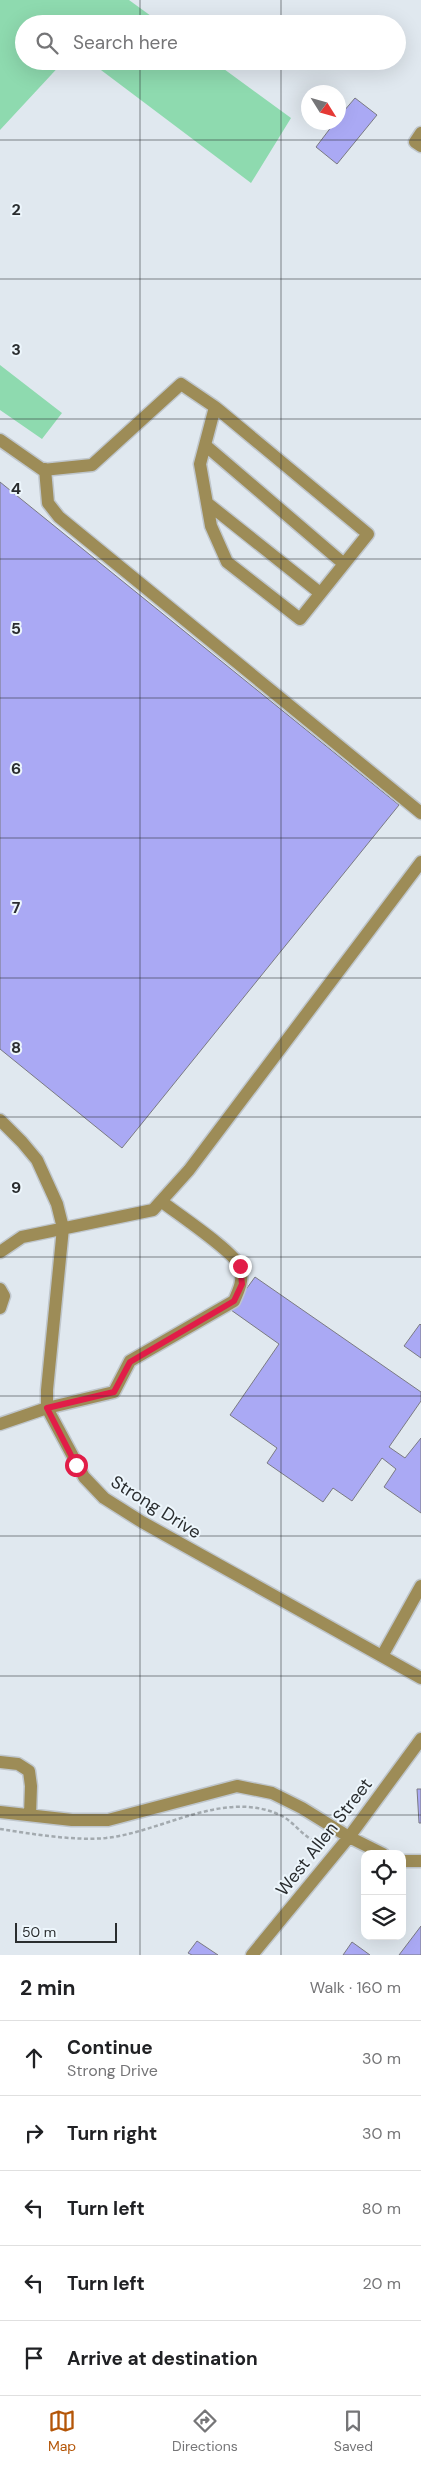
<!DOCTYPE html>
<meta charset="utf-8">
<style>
body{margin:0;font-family:"DM Sans",sans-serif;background:#f2f2f2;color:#202124}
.controls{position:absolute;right:15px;bottom:15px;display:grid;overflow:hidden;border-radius:10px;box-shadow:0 5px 20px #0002}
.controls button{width:45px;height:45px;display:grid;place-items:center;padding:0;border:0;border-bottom:1px solid #e0e0e0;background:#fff;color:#202124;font:25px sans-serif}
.compass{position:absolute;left:301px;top:85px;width:45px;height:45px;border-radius:50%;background:#fff;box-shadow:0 5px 20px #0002;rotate:127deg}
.scale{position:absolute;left:15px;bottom:12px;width:102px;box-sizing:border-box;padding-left:5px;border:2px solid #2a2d2f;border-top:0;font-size:14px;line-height:18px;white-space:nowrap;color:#2a2d2f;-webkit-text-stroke:4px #edf6fc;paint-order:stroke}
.stop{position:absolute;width:15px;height:15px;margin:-11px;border:4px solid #e11d48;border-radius:50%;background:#fff}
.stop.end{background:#e11d48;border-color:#fff;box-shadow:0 1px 5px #0008}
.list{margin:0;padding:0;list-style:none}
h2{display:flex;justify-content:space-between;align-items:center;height:65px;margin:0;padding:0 20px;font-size:21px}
h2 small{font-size:16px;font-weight:400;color:#757577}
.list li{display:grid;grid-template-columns:32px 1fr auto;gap:15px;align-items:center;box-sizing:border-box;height:75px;padding:0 20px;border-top:1px solid #e0e0e0}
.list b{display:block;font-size:19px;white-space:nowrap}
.list p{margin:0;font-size:16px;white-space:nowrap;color:#757577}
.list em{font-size:16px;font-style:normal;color:#757577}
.icon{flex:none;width:28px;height:28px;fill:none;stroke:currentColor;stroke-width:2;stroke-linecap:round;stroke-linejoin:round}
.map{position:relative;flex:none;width:421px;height:1955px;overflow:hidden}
.search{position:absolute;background:#fff;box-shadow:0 5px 20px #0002;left:15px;right:15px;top:15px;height:55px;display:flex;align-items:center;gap:12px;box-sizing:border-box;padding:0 18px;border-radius:28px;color:#757577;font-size:19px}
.sheet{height:440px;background:#fff}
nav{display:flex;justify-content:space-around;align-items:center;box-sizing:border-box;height:70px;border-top:1px solid #e0e0e0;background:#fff;font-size:14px;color:#757577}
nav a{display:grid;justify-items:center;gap:2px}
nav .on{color:#b45608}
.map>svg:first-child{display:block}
.green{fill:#8edaaf}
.building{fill:#aaa9f4;stroke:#7a7a82}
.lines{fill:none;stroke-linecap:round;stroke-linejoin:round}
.minor-casing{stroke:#bfc6cc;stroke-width:15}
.path{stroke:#a3aaaf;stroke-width:2.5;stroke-dasharray:4 2.5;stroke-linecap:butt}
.minor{stroke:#9d8c57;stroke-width:12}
.route{stroke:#e11d48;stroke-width:6}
.grid{fill:none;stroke:#2a2d2f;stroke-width:1;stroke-opacity:0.55}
.labels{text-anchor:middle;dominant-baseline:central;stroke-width:4;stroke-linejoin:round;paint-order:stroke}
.street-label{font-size:18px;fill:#2a2d2f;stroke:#edf6fc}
.grid-label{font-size:16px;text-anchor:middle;font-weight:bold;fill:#2a2d2f;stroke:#edf6fc;stroke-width:4;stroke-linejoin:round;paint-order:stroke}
</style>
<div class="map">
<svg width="421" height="1955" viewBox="0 0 421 1955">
<rect width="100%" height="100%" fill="#e0e8ef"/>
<path class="green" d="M0 0H129L162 24H24V61H64L0 130Z
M89 61H213L291 118 251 183Z
M0 365 62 413 42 439 0 410Z"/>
<path class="building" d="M355 98 377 115 337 164 316 147 335 122H338V118Z
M0 482 399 805 122 1148 0 1049Z
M255 1277 421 1392V1401L389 1447 405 1458 421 1438V1513L384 1487 396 1469 382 1458 352 1501 333 1488 323 1502 267 1463 277 1448 230 1415 279 1344 231 1310Z
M420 1324 421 1325V1358L404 1346Z
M417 1789H421V1823H419Z
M421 1926V1955H399Z
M197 1941 218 1955H192L188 1953Z
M352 1942 370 1955H343Z"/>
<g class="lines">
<g class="minor-casing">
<path id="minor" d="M421 133 415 142 421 146
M0 440 43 470 92 465 181 384 215 407 220 411 368 534 300 619 227 562 211 526 200 464 215 407
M205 445 344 564
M45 469 48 503 59 517 421 813
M207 503 320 593
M0 1120 22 1142 37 1160 57 1204 63 1228 47 1390V1408L84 1477 104 1498 142 1522 421 1678
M0 1252 22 1237 153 1210 189 1170 421 862
M0 1289 4 1296 0 1308
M0 1424 47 1408 114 1392 130 1361 234 1301C239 1290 244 1279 240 1267 235 1252 176 1213 161 1201
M382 1656 421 1586
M0 1762 18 1764 29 1771 31 1786 30 1815
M0 1812 72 1820H108L237 1786 272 1793 302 1808 349 1837 383 1854
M402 1861H421
M252 1955 349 1837 421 1739"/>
</g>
<path class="path" d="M0 1829C33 1834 73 1841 106 1838 162 1832 224 1789 280 1815 291 1820 299 1831 309 1838 314 1842 320 1843 325 1848"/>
<use href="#minor" class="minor"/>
</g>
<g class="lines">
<path class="route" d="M76 1465 47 1408 114 1392 130 1362 234 1301 242 1284 240 1266"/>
</g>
<path class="grid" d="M140 0V24M281 0V24M140 61V1955M281 61V1955M0 140H421M0 279H421M0 419H421M0 559H421M0 698H421M0 838H421M0 978H421M0 1117H421M0 1257H421M0 1396H421M0 1536H421M0 1676H421M0 1815H421"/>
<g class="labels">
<g class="street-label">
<text transform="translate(156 1507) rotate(32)">Strong Drive</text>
<text transform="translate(324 1837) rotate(-52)">West Allen Street</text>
</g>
</g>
<g class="grid-label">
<text x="16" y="215">2</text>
<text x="16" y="355">3</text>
<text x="16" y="494">4</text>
<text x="16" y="634">5</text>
<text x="16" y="774">6</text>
<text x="16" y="913">7</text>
<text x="16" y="1053">8</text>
<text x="16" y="1193">9</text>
</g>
</svg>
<div class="controls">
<button><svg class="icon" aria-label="locate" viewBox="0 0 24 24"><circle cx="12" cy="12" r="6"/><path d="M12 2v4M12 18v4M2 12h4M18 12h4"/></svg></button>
<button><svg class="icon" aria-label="layers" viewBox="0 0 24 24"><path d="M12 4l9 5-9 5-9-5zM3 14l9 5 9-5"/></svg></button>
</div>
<svg class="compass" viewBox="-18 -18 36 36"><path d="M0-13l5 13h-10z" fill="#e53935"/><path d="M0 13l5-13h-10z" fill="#757577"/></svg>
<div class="scale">50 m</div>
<div class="stop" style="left:76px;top:1465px"></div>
<div class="stop end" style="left:240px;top:1266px"></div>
<div class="search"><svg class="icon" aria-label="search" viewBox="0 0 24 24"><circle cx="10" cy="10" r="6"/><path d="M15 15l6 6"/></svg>Search here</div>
</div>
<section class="sheet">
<h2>2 min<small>Walk · 160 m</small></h2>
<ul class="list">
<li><svg class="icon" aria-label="ahead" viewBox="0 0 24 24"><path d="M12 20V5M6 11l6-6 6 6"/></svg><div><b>Continue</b><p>Strong Drive</p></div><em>30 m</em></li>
<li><svg class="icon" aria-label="right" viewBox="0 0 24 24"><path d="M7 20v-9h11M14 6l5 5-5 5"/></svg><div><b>Turn right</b></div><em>30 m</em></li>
<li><svg class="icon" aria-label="left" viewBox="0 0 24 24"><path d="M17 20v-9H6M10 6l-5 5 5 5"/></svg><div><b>Turn left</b></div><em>80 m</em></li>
<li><svg class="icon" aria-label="left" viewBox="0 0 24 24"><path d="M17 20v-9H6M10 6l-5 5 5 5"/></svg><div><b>Turn left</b></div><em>20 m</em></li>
<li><svg class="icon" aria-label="arrive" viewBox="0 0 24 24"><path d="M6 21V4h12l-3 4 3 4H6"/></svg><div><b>Arrive at destination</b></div></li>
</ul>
</section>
<nav>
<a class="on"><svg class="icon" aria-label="map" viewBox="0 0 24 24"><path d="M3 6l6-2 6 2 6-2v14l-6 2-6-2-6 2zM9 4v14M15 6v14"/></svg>Map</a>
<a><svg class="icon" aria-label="directions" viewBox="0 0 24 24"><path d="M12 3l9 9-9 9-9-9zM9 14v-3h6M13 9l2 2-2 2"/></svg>Directions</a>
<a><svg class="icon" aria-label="saved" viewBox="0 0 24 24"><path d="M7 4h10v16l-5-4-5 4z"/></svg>Saved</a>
</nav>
